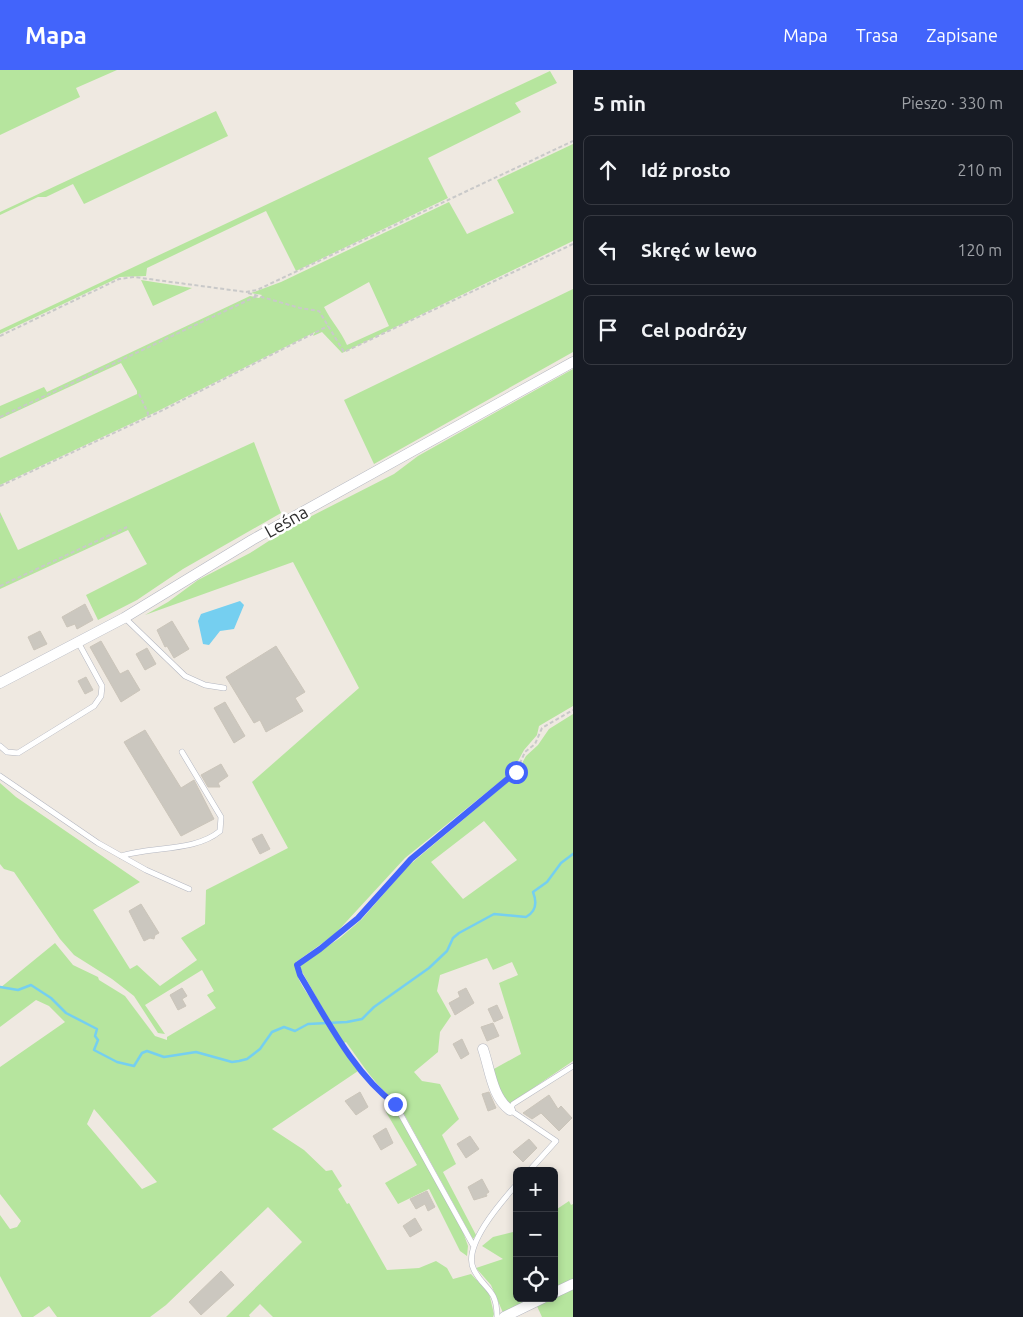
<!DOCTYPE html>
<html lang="pl">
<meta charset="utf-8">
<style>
body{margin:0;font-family:Ubuntu,sans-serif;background:#20242c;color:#f1f3f6}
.controls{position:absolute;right:15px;bottom:15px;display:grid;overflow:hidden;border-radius:8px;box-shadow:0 2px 8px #0003}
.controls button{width:45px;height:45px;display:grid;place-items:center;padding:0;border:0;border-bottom:1px solid #363941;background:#171b24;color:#f1f3f6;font:25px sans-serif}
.stop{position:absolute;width:15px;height:15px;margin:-11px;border:4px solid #4264fb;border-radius:50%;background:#fff}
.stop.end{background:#4264fb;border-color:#fff;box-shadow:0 1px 5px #0008}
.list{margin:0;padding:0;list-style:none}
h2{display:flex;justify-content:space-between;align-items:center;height:65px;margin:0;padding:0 20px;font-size:21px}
h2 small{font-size:16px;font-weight:400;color:#9ea1a6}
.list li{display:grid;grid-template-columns:32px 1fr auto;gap:15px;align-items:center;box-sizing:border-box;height:70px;margin:0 10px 10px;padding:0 10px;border:1px solid #363941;border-radius:8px}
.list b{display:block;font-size:19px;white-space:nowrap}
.list em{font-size:16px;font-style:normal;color:#9ea1a6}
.icon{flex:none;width:28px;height:28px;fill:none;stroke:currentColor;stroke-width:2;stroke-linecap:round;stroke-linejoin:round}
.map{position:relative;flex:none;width:573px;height:1247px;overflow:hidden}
header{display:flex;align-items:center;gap:30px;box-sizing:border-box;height:70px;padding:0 25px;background:#4264fb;color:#fff}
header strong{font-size:24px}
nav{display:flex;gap:28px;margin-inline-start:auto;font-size:18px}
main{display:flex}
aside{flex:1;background:#171b24}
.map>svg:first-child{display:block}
.green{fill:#b6e59e;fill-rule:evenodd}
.water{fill:#75cff0}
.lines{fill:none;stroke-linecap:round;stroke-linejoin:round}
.stream{stroke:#75cff0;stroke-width:2.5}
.building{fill:#cbc7bf;stroke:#cbc5ba}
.service-casing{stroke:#b4b7c1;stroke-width:6}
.minor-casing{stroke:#b4b7c1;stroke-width:11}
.path{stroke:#c9c9c9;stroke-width:2;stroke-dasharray:4 2.5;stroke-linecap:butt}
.service{stroke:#fff;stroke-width:5}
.minor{stroke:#fff;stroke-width:10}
.route{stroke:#4264fb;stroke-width:6}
.labels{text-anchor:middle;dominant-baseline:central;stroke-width:5;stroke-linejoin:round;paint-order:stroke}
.street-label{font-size:18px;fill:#2e2e2e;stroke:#fff}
</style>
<header>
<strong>Mapa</strong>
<nav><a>Mapa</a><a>Trasa</a><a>Zapisane</a></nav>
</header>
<main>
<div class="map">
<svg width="573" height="1247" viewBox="0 0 573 1247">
<rect width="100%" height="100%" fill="#efe9e1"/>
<path class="green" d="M0 0H117L76 18 80 27 0 65Z
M550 1 557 13 515 33 521 42 428 88 448 128 296 201 266 141 147 198 146 206 120 207 0 264V260Z
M216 41 228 66 84 134 73 114 46 127H38L0 145V142Z
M573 74V171L342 283 322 262 313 266 315 262 156 342 0 415V388L137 324V321L121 293 0 349V336L44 317 47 322 250 226 259 228 262 225 251 223 281 212 449 132 467 164 514 143 497 110ZM369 212 389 256 347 275C341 261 331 251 324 237Z
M141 210 192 218 153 236Z
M573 219V282L374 394 344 330Z
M573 299V636L539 656 537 665 524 680 512 702 405 788 335 864 296 892C294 910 309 925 319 940L324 941 300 898 301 894 340 868 362 849 407 797 515 706 526 686 538 675 549 659 573 644V991L508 1035 504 1032 492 1000 521 984 499 913 518 905 512 892 493 900 487 888 440 905 437 921 451 946 440 962 438 982 414 1002 422 1011 440 1014 459 1049 442 1065 456 1094 443 1102 476 1165 473 1169 398 1033C376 1017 362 994 346 972L340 975 358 1001 272 1059 304 1080 326 1101 332 1100 342 1116 338 1119 347 1134 349 1133 387 1200 419 1198 436 1191 447 1198 453 1209 471 1204 489 1223 494 1244 493 1247H273L260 1234 249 1245 250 1247H226L302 1172 268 1137 166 1235 150 1247H57L49 1236 33 1247H22L0 1206V1145L10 1159 17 1157 21 1151 0 1124V997L65 952 49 936 36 930 0 957V918L55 873 73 895 98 907 99 910 125 926 155 966 167 970V967L216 938 207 925 214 921 202 900 145 935 165 964 158 963 134 926 112 909 74 885 60 869 14 802 4 799 0 794V713L16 727 140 812 93 840 130 899 137 895 160 916 197 890 181 868 205 854 206 820 288 778 252 712 359 618 293 492 145 545 168 532 198 510 250 483 292 456 394 404 418 386ZM484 751 517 790 463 829 431 792ZM94 1039 157 1112 142 1119 87 1054Z
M254 372 281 443 183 499 137 530 98 550 86 525 147 494 128 460 0 519V442L18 480Z
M391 1036H394L463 1162 468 1176 467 1186 460 1181 429 1119 398 1134 385 1113 417 1095 386 1042Z
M569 1131 571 1135 573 1134V1210L554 1219V1141Z
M517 1161V1228H536L504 1245 491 1215 476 1198 503 1189 482 1176 493 1167Z
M573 1217V1247H542L536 1234 547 1228H554V1225Z"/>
<path class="water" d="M240 531 244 535 234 559 220 561 209 575 203 574 198 551 201 544Z"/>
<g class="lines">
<path class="stream" d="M0 917 18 920 31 915 51 928 66 943 97 959 95 966 98 970 94 980 117 992 134 996 142 983 147 981 164 987 196 982 232 992 239 991 247 989 260 979 272 962 284 957 295 961 308 954 347 952 362 949 374 937 429 898 447 881 453 868 459 863 494 844 526 847C537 841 537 832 533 822L547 812 561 793 573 784"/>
</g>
<path class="building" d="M85 534 93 550 77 559 75 554 67 557 62 547Z
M172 551 189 579 174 588 167 576 165 577 157 560Z
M40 561 47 574 34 580 28 567Z
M101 571 120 604 128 600 140 620 121 632 90 577Z
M276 576 305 622 295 628 303 641 266 662 260 650 254 653 226 607Z
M147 578 156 594 145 600 136 584Z
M86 607 93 620 85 624 78 611Z
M225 632 245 666 234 673 214 638Z
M145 660 181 718 194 710 214 749 181 766 124 672Z
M221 694 228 706 218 713 220 717H208L201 705Z
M262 764 270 779 260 784 252 769Z
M141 834 159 863 155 865 154 869 150 868 144 871 129 841Z
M182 918 187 926 182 929 186 936 178 940 170 925Z
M466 918 474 933 455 945 449 933 460 927 458 922Z
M497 935 503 948 494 952 488 939Z
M493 953 499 966 487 971 481 957Z
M462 969 469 984 461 989 453 974Z
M360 1022 368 1037 356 1045 345 1031Z
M489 1022 496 1038 488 1041 482 1024Z
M549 1025 558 1039 561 1036 572 1048 559 1061 541 1043 532 1049 523 1043Z
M386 1058 393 1073 381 1080 373 1066Z
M470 1066 479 1079 466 1088 457 1074Z
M529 1069 537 1078 523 1092 513 1082Z
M482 1109 489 1122 486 1124 487 1126 474 1130 468 1117Z
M427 1121 435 1137 428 1141 425 1134 416 1139 410 1129Z
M415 1148 422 1160 410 1167 403 1156Z
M221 1201 234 1215 201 1245 189 1232Z"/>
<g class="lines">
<g class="service-casing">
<path id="service" d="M125 548 185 606 205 615 224 618
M0 676 7 682 18 683 94 636 101 626 102 616 78 572
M0 706 98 773 146 800 189 819
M121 786C152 776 195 782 220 761L221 747 182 682
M395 1034 473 1175
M529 1101 556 1071 510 1040 513 1034 573 996
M497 1247C497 1218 485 1221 474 1200 461 1177 502 1131 517 1114"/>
</g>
<g class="minor-casing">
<path id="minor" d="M0 613 124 548 252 470 573 292
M483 979C490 999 492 1027 510 1040
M554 1223 573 1214
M504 1247 543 1228"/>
</g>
<path class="path" d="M248 223 300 238 319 241 344 282 573 174
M0 266 119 209 134 207 246 222 257 220 573 71
M139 324 148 343 147 348
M0 347 257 226
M0 416 159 342 328 256
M0 447H1
M0 516 127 457
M391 1030 373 1014 334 964 300 905 297 895 321 879 358 847 411 789 516 702 525 682 535 674 542 658 573 640"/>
<use href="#service" class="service"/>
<use href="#minor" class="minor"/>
</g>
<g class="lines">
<path class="route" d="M395 1034C354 1004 326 948 300 905L297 895 320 879 358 848 411 789 516 702"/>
</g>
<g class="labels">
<g class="street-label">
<text transform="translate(286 451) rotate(-29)">Leśna</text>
</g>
</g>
</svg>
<div class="controls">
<button>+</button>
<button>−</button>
<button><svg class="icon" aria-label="locate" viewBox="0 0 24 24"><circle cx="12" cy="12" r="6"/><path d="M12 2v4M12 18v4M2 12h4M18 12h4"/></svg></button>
</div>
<div class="stop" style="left:516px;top:702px"></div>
<div class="stop end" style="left:395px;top:1034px"></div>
</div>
<aside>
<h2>5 min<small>Pieszo · 330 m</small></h2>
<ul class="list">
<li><svg class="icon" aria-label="ahead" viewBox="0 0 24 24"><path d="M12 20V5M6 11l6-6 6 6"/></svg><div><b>Idź prosto</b></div><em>210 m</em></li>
<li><svg class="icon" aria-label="left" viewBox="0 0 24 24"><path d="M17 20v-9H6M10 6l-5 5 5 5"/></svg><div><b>Skręć w lewo</b></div><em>120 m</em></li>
<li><svg class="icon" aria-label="arrive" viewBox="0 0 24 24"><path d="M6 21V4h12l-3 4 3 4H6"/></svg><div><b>Cel podróży</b></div></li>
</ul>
</aside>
</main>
